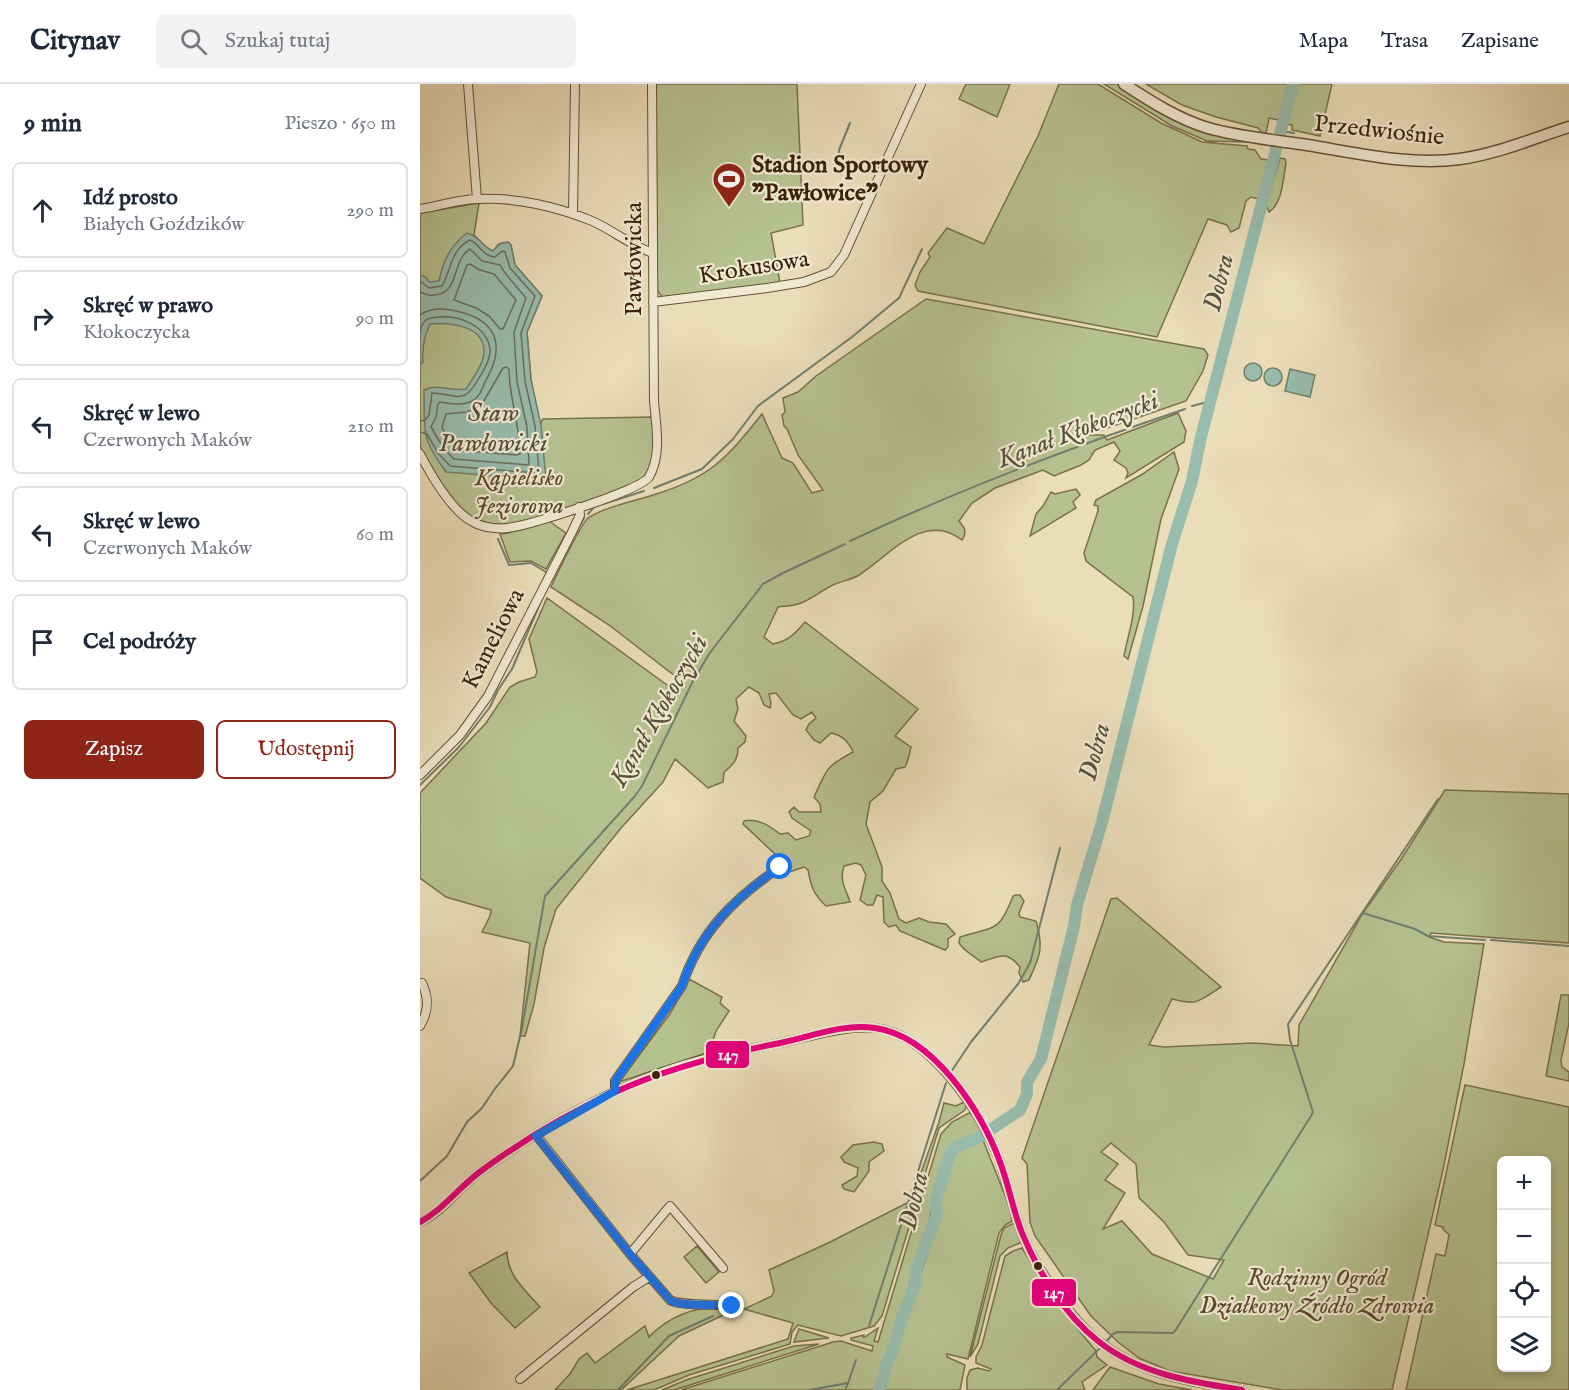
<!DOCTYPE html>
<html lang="pl">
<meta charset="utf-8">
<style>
body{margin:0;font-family:"IM FELL English",serif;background:#f2f2f3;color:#1f2937}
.controls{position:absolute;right:18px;bottom:18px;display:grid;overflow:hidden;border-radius:9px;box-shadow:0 3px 9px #0003}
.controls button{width:54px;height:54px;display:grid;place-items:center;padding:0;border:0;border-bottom:2px solid #e0e1e3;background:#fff;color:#1f2937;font:30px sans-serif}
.stop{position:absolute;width:18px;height:18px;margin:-14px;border:4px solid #1a73e8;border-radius:50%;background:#fff}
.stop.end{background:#1a73e8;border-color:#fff;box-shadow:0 2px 6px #0008}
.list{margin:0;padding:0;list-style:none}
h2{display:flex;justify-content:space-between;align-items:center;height:78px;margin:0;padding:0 24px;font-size:26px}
h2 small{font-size:20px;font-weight:400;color:#747a83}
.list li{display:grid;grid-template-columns:39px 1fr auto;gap:18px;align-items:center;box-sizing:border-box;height:96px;margin:0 12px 12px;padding:0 12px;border:2px solid #e0e1e3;border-radius:9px}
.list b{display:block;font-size:22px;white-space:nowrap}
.list p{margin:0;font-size:20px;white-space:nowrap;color:#747a83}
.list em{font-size:20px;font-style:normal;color:#747a83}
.actions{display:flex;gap:12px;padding:18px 24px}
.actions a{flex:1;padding:14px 0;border:2px solid #8f2418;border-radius:9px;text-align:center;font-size:21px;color:#8f2418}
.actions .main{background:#8f2418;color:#fff}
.icon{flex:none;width:33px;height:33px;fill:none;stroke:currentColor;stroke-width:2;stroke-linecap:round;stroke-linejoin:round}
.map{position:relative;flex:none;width:1149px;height:1306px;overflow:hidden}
header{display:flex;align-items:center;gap:36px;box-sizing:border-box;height:84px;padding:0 30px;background:#fff;border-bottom:2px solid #e0e1e3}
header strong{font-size:28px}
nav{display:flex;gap:33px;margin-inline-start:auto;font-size:21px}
.search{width:420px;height:54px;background:#f2f2f3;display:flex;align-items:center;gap:15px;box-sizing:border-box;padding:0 21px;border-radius:9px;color:#747a83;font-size:22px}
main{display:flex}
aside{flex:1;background:#fff}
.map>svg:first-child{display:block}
.green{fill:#b6c190;stroke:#78714c;stroke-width:1.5;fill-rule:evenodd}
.water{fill:#98bcae;stroke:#727e6c;stroke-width:1.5}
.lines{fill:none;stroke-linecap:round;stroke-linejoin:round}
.shore{stroke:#696e5c;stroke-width:1.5}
.stream{stroke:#727e6c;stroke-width:2}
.river{stroke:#98bcae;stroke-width:12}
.minor-casing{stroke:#665035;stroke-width:10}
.tertiary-casing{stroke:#665035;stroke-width:13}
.minor{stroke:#f1e9d2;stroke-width:8}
.tertiary{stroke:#f1e9d2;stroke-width:10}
.bus-1-casing{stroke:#f1e9d2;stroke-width:10}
.bus-1{stroke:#e5007d;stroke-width:6}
.route{stroke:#1a73e8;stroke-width:8}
.bus-dot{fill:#3a2109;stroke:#f1e9d2;stroke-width:2}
.labels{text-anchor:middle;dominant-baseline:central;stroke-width:4.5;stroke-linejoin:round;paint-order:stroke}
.street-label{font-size:24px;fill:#3a2109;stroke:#f1e9d2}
.poi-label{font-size:24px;font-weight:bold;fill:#3a2109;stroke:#f1e9d2;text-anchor:start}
.park-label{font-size:24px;font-style:italic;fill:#59492b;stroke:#f1e9d2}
.water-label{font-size:26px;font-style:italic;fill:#56503b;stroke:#f1e9d2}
.line-badge{stroke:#f1e9d2;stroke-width:2}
.badge-label{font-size:16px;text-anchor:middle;font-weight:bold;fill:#fff}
</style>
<header>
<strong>Citynav</strong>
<div class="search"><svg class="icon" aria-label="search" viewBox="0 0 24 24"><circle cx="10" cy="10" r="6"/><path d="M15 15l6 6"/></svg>Szukaj tutaj</div>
<nav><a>Mapa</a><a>Trasa</a><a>Zapisane</a></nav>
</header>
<main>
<aside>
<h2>9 min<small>Pieszo · 650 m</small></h2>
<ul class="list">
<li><svg class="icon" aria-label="ahead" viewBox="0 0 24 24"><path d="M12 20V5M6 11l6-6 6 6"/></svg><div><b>Idź prosto</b><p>Białych Goździków</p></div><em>290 m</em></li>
<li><svg class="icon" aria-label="right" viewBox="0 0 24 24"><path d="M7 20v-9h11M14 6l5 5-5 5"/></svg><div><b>Skręć w prawo</b><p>Kłokoczycka</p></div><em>90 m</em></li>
<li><svg class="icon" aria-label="left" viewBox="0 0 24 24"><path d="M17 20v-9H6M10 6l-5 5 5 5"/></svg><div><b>Skręć w lewo</b><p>Czerwonych Maków</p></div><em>210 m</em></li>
<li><svg class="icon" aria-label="left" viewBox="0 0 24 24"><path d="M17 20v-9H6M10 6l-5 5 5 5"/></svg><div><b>Skręć w lewo</b><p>Czerwonych Maków</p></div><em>60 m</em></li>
<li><svg class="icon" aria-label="arrive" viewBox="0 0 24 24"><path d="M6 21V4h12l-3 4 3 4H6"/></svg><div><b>Cel podróży</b></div></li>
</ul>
<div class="actions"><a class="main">Zapisz</a><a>Udostępnij</a></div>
</aside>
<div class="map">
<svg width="1149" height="1306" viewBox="0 0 1149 1306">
<rect width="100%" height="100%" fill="#eaddb9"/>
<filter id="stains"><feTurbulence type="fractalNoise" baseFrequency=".00333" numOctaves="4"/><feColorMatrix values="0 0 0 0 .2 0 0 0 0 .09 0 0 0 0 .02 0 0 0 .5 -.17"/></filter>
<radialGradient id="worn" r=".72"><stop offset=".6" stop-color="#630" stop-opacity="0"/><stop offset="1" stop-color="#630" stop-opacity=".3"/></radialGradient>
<path class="green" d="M236 0H377L383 141 351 149 360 199 243 214 237 206Z
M546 0H590L577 33 539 15Z
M639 0H678L741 39 782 58 827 62 828 65 835 66 841 75 849 76 839 115 831 113 826 117 819 144 811 148 807 141 788 135 737 253 498 207 495 201 500 188 510 173 508 169 527 144 564 160 618 52Z
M684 0H697L729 21 829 58 787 57 752 42Z
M726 0H868L859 36 849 34 846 49 841 48 838 44 796 33 762 21Z
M875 0H912L900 52 872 46V41L865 40Z
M860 74 865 75 866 79C863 94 863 119 849 128L846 121Z
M59 119 54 151 68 165 73 167 79 160 88 158 91 161 95 181 122 212 107 248 111 296 120 340 123 335 232 333C234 354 238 385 219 399 183 411 97 449 64 439 38 432 10 385 0 362V129Z
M506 215 784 265 788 271 783 287 766 317 667 351H684L687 356 758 329 766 347 764 358 706 394 708 389 706 384 694 376 700 367 694 358 675 366 669 376 661 381 634 392 623 386 575 404 552 419 539 437C544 443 548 448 542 456 504 426 469 472 439 491 431 496 421 497 413 501 402 506 392 515 381 519 374 522 365 522 358 523L344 553 353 560C368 557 375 550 385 538L498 625 475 652 491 663C489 670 489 676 485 683L476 685 463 707 450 718 446 740 462 783V797L470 809 479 835 486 839 499 834 509 838 526 840 535 850 528 855V863L525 866 480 847 476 841 469 843 464 838 463 813 457 811 453 821H447L440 816 446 791 441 781 436 779 424 782C419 797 426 805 430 818L406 822C393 810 391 802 388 786L384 783 369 788 357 772 323 740 324 737C338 734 350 742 360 750L368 749 376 756 389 752 391 747 372 734 369 728 374 723 379 728H401L400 720 394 713C408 684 404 684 433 668 429 658 422 651 411 649L400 659 394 656 386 646 389 640 396 634 392 628 381 635 373 631 356 609 349 610 351 619 350 624 344 621 339 609 329 603 316 615 318 625 314 637 326 652 325 658 318 664C318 676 313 681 304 688L303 698 288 704 255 675 243 698 201 744 136 825 124 864 114 920 105 952H100L110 859 62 848 70 832 71 826 26 813 0 794V709L66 639 90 603 99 598 115 593 117 588 109 555 127 514 247 601 256 615 264 599 189 541 131 503C136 492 162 438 168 434 187 422 212 418 233 411 290 394 306 375 342 330L362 374 373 379 392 409 403 406 378 371 367 345 364 342 362 331 365 328 363 314 378 308 396 292Z
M754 368 759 385 741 435 723 522 708 575 704 572C707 553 716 532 713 513L666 477 664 469 678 427V422L674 421 676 416 721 391Z
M656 405 660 411 653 418 656 424 610 452 616 430 623 422 631 408 635 410Z
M129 437 146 449 126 485 111 477 90 478 80 450C96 449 113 441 129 437Z
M1025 706 1149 710V859L1011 849 1009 853 1024 858 1064 860 1044 980 1023 1086 972 1306H862L750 1287 719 1274 698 1258 671 1232 615 1152 610 1138 607 1080 602 1074 691 815 697 814 801 903C779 917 778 922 752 915L729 961 744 963 833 959 878 962 879 941 943 829 982 774ZM691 1059 716 1080 719 1114 744 1138 768 1171 804 1176 793 1195 732 1170 702 1137 683 1145 705 1109 685 1096 698 1080 681 1068Z
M596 811H600L604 817 599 829 600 833 616 837C624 864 620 872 609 896L603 898 599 889 600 883C586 866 580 872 561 878 553 871 545 868 539 859L540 853C575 842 579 849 593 812Z
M269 895 302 913 300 919 309 927 296 947 289 968 199 998 250 930Z
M1141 911H1149V939L1141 976 1142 983 1149 988V997L1126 992Z
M1045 1001 1149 1023V1306H986L1016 1170 1025 1172 1029 1151 1023 1145V1143L1015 1141ZM1082 1076H1126V1284H1082Z
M544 1018 547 1021 545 1026 519 1044 462 1232 454 1242 421 1252 378 1241 372 1248 370 1260 269 1291 234 1306H207L368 1255 373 1239 324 1225 352 1212 354 1207 349 1186 408 1159 491 1117 519 1038 524 1019 536 1022Z
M549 1029 554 1031 565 1054 563 1056 590 1124 592 1137 585 1141 579 1149 548 1275 527 1270V1273L545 1281 540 1306H462L468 1284 475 1271 476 1262 520 1133V1120L528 1089 522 1086 513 1114 509 1139 493 1185 489 1204 457 1306H261L413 1258 421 1257 452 1267 453 1262 431 1256V1254L444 1251 443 1253H445L458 1244 454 1257 458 1258 521 1050 532 1038Z
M454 1058 462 1060 464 1067 449 1078V1087L434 1108 424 1105 422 1101 437 1092 438 1084 424 1078 421 1073 433 1061Z
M594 1139 602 1158 588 1164 580 1172 558 1260 550 1273 581 1151 584 1144Z
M277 1162 299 1188 286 1199 264 1173Z
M602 1164 637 1220 676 1267 677 1273 687 1281 662 1298 665 1306H547V1294L550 1286 558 1284 569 1287 571 1285 556 1279V1273L562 1261 585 1172 593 1167Z
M87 1168C87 1191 105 1206 120 1223L95 1244 71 1219 49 1189Z
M303 1222 314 1226 259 1252 201 1306H135L150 1290 159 1275 167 1269 175 1279 225 1242 229 1253C249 1232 275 1223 303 1222Z
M379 1245 409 1254 374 1258Z
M399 1260 254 1306H242L266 1296 374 1262Z
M690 1283 739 1300 772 1306H673Z"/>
<path class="water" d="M47 149C60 152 62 163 73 167L79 160 88 158 91 161 95 181 122 212 107 248 111 296 121 341 126 396 26 388C0 352 5 349 4 306 17 299 32 308 46 305 52 295 65 279 64 266 63 241 28 238 10 240 4 252 2 265 3 278L0 280V191L6 193 9 198 19 197C23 177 30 162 47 149Z
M824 288a9 9 0 1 1 18 0a9 9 0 1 1-18 0Z
M844 293a9 9 0 1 1 18 0a9 9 0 1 1-18 0Z
M870 285 895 291 890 313 865 307Z"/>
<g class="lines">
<path class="shore" d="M50 180 60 186 74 190 96 216 83 245H80L69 232 56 224 34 216 47 181Z
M0 197 9 204 22 202C32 185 30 166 50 156 60 160 62 172 75 173L82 167 85 168 90 184 115 212 101 249 105 297 115 342 119 387 116 389 30 382 18 369 7 350 0 348
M0 208C5 211 8 212 14 211 40 210 31 177 50 165L62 177 80 181 85 189 106 214 94 248 97 298 107 343 109 381 34 375 24 365 11 343 16 333 18 320 20 318C30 320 43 322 52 317 59 314 62 305 65 298 86 262 78 236 36 227 24 224 10 224 0 231
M0 248C1 244 3 238 6 236 9 233 16 234 20 233 39 231 67 242 70 265 71 274 65 284 61 291 43 322 42 311 12 309L9 331 5 336 0 337
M86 283 89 285C89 314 100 341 100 370L97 371 37 366 28 355 22 343 26 330 47 328 61 322 83 284Z"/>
<path class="stream" d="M861 47 874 49
M420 90 419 66 430 39
M772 322 791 317
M234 404 282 385 313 355 338 322 432 253 479 214 502 165
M168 430 174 423 224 407
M155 450 164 434
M78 455 89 481 111 479 126 488
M430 457C538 406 652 363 765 325
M0 701 39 663 70 623 78 606 92 585 121 517
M943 829 995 845 1008 852 1065 856
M1071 856 1149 862
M531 988 551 958 598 900 610 879 640 764
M0 1097 27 1072 47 1038 62 1024 74 1006 93 982 102 944 125 812 215 712 222 702 273 597 289 570 343 500 363 489 425 460
M449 1242 526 999
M685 1259 693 1250 697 1248 753 1249 755 1247 891 1032 893 1028 870 956 868 940 1018 715
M428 1299 436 1276
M198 1306 249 1252 293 1232
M389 1306 428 1299 425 1306
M637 1306 681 1263"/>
<path class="river" d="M459 1306 463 1297 466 1281 472 1268 483 1231 496 1199V1186L517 1130 515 1120 529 1072 534 1064 561 1052 600 1026 607 1010V998L621 975 654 842 657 821 682 738 752 460 772 397 781 353 873 0"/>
<g class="minor-casing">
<path id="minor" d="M48 0 57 115
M0 125C19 122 40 115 59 115 96 113 138 123 172 137 193 146 211 162 233 169
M153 130 155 0
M233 218 347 204 384 198 411 188 424 171 501 0
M0 370C11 391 31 427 53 438 64 444 80 446 93 443 112 440 222 406 229 393 242 371 236 341 234 317L232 0
M0 691 40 651 68 612 152 448 160 431 159 423
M0 942C9 927 9 914 2 899
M195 1007V997L262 902C280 847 314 815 360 783
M116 1051 210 1170 250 1216C259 1222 298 1220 312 1222
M0 1138C25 1126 39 1103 61 1087 115 1048 174 1014 237 990 277 975 319 967 360 959 390 953 424 941 455 944 510 950 563 1030 580 1078 588 1102 593 1126 602 1149 614 1181 652 1236 678 1257 722 1291 769 1298 822 1306
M210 1170 250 1122 303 1184
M100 1295 213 1203 229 1193"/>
</g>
<g class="tertiary-casing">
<path id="tertiary" d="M704 0C730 17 758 35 788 44 820 53 854 56 887 61 937 69 990 82 1040 75 1077 70 1114 54 1149 43"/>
</g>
<use href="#minor" class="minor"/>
<use href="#tertiary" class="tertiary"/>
<g class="bus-1-casing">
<path id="bus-1" d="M0 1138C24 1125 39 1103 61 1087 102 1057 147 1030 193 1009 245 985 299 971 355 960 387 954 422 939 455 944 513 952 562 1027 580 1078 589 1102 593 1126 602 1149 618 1188 645 1231 678 1257 719 1290 772 1298 822 1306"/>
</g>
<use href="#bus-1" class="bus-1"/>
</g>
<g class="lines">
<path class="route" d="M312 1222C297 1220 259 1223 250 1216L210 1170 116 1052 195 1007V997L262 902C280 847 314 815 360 783"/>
</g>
<defs>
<g id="stadium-pin" transform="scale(1.725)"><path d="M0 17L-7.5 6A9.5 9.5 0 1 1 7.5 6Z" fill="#8f2418" stroke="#f1e9d2"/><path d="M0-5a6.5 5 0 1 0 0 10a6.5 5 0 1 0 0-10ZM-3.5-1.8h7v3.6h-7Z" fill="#fff"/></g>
</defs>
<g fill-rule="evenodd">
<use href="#stadium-pin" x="309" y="95"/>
</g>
<g class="bus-dot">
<circle cx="236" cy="991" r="5"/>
<circle cx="618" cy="1182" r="5"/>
</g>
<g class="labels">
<g class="street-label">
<text transform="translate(959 47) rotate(6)">Przedwiośnie</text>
<text transform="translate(214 175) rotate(-90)">Pawłowicka</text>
<text transform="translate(334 184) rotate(-9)">Krokusowa</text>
<text transform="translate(74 555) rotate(-63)">Kameliowa</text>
</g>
<g class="poi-label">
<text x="332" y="81">Stadion Sportowy<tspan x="332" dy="28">"Pawłowice"</tspan></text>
</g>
<g class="park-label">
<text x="99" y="394">Kąpielisko<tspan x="99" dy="28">Jeziorowa</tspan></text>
<text x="897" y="1194">Rodzinny Ogród<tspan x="897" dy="28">Działkowy Źródło Zdrowia</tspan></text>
</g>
<g class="water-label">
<text transform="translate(799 199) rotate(-76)">Dobra</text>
<text x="73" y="329">Staw<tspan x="73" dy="30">Pawłowicki</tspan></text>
<text transform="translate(658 346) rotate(-21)">Kanał Kłokoczycki</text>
<text transform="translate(239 627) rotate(-60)">Kanał Kłokoczycki</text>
<text transform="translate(675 668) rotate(-75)">Dobra</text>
<text transform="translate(494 1117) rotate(-77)">Dobra</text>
</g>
</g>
<g class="line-badge">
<rect x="285" y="956" width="45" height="29" rx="6" fill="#e5007d"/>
<rect x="611" y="1194" width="46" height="29" rx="6" fill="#e5007d"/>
</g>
<g class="badge-label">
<text x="308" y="976">147</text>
<text x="634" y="1214">147</text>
</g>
<rect width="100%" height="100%" filter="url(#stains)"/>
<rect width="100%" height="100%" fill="url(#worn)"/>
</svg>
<div class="controls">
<button>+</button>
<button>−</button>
<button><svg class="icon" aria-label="locate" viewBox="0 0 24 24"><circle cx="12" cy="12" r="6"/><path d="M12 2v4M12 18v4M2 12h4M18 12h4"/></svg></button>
<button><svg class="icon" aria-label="layers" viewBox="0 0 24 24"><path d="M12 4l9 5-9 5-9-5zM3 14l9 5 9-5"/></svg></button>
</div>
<div class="stop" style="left:360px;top:783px"></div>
<div class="stop end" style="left:312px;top:1222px"></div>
</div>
</main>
